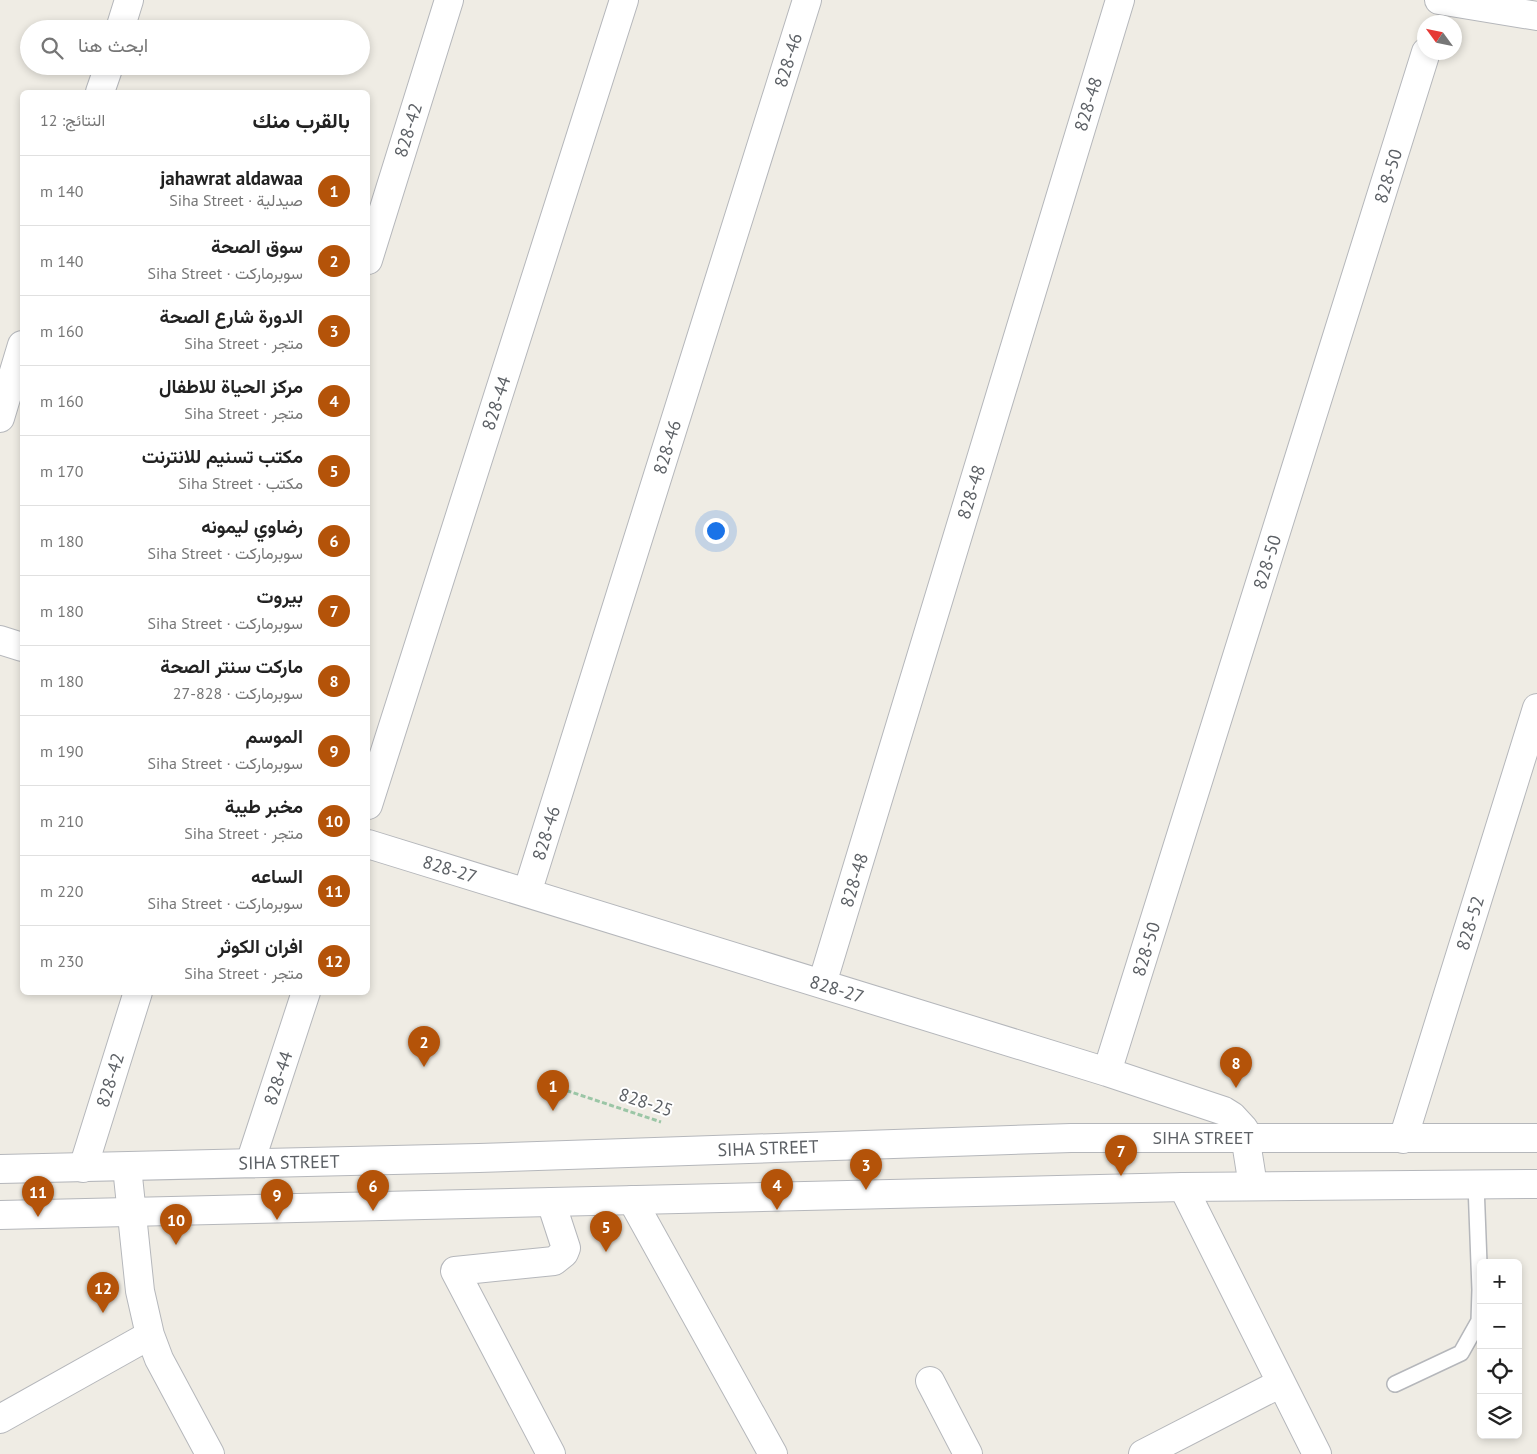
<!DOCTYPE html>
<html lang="ar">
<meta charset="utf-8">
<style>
body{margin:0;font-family:"PT Sans",Vazirmatn,sans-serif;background:#f6f6f6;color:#222;direction:rtl}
.controls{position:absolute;right:15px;bottom:15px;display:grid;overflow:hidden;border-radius:8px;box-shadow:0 2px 8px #0003}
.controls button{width:45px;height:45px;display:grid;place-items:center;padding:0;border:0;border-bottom:1px solid #e0e0e0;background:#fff;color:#222;font:25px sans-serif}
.compass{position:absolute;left:1417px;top:15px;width:45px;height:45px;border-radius:50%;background:#fff;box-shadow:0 2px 8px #0003;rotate:303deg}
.you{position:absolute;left:715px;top:530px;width:18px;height:18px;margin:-12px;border:4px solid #fff;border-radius:50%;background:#1a73e8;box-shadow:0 0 0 8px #1a73e833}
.badge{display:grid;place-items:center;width:32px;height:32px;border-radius:50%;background:#b45309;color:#fff;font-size:16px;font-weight:700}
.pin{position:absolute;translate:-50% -41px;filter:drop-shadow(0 1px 2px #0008)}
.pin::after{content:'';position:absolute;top:26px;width:18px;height:15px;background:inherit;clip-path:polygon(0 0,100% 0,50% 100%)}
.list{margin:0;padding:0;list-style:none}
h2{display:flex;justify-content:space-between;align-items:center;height:65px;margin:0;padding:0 20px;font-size:21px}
h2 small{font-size:16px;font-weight:400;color:#767676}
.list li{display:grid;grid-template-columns:32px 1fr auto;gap:15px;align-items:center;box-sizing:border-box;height:70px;padding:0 20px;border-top:1px solid #e0e0e0}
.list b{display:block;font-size:19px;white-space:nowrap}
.list p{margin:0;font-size:16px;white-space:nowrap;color:#767676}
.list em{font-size:16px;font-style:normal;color:#767676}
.icon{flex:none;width:28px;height:28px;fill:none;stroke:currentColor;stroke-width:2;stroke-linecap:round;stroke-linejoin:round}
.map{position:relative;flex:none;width:1537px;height:1454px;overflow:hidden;direction:ltr}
.search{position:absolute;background:#fff;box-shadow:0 2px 8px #0003;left:20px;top:20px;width:350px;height:55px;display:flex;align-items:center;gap:12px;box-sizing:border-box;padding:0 18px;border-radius:28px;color:#767676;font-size:19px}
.panel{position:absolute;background:#fff;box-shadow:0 2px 8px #0003;left:20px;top:90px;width:350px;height:905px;border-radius:8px;direction:rtl}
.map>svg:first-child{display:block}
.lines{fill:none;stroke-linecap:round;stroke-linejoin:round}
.service-casing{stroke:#b5b7bb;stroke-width:18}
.minor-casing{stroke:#b5b7bb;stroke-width:30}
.tertiary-casing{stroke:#b5b7bb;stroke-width:30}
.path{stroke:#9bc6a6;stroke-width:3;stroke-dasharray:5 2.5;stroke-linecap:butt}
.service{stroke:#fff;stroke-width:15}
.minor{stroke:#fff;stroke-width:28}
.tertiary{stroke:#fff;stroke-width:28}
.labels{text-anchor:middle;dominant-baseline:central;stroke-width:4;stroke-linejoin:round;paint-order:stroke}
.street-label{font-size:18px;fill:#5c6065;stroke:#fff}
</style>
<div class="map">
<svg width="1537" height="1454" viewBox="0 0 1537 1454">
<rect width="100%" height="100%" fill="#efece4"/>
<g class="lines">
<g class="service-casing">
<path id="service" d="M1395 1384 1461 1353 1479 1321 1480 1290 1476 1184"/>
</g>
<g class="minor-casing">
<path id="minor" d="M1439 0 1537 16
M120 29 129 0
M100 92 109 66
M368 260 449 0
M0 418 22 345
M0 640 22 647
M368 805 624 0
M368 844 1107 1072 1224 1111 1232 1116 1244 1129 1253 1186
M527 893 807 0
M822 984 1120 0
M1107 1072 1426 52
M1403 1139 1537 708
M250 1163 306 992
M127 1167 140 1291 150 1335 159 1359 210 1454
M83 1168 138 992
M1183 1187 1317 1454
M632 1200 773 1454
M551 1202 566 1248 564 1253 554 1261 455 1271 551 1454
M930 1381 968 1454
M0 1419 150 1335
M1143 1454 1281 1383"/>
</g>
<g class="tertiary-casing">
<path id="tertiary" d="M0 1169 479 1158 1071 1138H1537
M0 1215 1183 1187 1537 1184"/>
</g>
<path class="path" d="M538 1081 661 1122"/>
<use href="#service" class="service"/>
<use href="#minor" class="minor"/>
<use href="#tertiary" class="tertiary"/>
</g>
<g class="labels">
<g class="street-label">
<text transform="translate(788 60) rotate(-73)">828-46</text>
<text transform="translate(1088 104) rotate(-73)">828-48</text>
<text transform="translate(408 130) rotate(-73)">828-42</text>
<text transform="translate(1388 176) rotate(-73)">828-50</text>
<text transform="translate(496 403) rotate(-72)">828-44</text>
<text transform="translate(667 447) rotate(-73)">828-46</text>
<text transform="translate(971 492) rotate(-73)">828-48</text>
<text transform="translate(1267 562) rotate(-73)">828-50</text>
<text transform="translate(546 833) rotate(-73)">828-46</text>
<text transform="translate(450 869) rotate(17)">828-27</text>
<text transform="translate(854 880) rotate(-73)">828-48</text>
<text transform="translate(1470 923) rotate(-73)">828-52</text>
<text transform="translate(1146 949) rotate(-73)">828-50</text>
<text transform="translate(837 989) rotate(17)">828-27</text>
<text transform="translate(278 1078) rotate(-72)">828-44</text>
<text transform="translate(110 1080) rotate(-73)">828-42</text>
<text transform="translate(646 1102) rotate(18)">828-25</text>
<text x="1203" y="1137">SIHA STREET</text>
<text transform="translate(768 1148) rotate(-2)">SIHA STREET</text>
<text transform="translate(289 1162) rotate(-1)">SIHA STREET</text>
</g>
</g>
</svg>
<div class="controls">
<button>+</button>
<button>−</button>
<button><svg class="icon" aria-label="locate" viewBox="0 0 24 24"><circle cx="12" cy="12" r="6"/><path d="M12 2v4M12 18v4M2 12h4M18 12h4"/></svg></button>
<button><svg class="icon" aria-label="layers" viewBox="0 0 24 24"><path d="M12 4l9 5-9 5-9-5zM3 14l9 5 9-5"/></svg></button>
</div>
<svg class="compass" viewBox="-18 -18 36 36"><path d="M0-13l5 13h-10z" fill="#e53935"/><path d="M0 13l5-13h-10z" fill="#767676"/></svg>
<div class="you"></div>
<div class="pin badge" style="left:553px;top:1111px">1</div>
<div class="pin badge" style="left:424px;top:1067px">2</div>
<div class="pin badge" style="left:866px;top:1190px">3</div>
<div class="pin badge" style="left:777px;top:1210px">4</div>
<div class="pin badge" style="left:606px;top:1252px">5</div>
<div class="pin badge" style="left:373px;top:1211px">6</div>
<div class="pin badge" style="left:1121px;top:1176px">7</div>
<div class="pin badge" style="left:1236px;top:1088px">8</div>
<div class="pin badge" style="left:277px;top:1220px">9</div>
<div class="pin badge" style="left:176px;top:1245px">10</div>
<div class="pin badge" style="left:38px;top:1217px">11</div>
<div class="pin badge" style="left:103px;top:1313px">12</div>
<div class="search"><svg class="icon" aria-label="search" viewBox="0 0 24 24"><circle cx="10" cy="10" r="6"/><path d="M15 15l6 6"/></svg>ابحث هنا</div>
<section class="panel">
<h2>بالقرب منك<small>النتائج: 12</small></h2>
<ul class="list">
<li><span class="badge">1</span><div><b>jahawrat aldawaa</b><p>صيدلية · Siha Street</p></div><em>140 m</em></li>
<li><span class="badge">2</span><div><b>سوق الصحة</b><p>سوبرماركت · Siha Street</p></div><em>140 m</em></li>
<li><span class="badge">3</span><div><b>الدورة شارع الصحة</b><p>متجر · Siha Street</p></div><em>160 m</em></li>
<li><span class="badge">4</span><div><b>مركز الحياة للاطفال</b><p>متجر · Siha Street</p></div><em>160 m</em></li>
<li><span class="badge">5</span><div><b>مكتب تسنيم للانترنت</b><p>مكتب · Siha Street</p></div><em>170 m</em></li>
<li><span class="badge">6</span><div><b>رضاوي ليمونه</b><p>سوبرماركت · Siha Street</p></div><em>180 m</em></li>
<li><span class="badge">7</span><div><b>بيروت</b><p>سوبرماركت · Siha Street</p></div><em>180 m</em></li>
<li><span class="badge">8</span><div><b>ماركت سنتر الصحة</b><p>سوبرماركت · 828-27</p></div><em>180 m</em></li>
<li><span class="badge">9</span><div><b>الموسم</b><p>سوبرماركت · Siha Street</p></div><em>190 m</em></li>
<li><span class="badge">10</span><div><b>مخبر طيبة</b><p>متجر · Siha Street</p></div><em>210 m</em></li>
<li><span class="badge">11</span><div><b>الساعه</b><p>سوبرماركت · Siha Street</p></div><em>220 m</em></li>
<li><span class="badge">12</span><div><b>افران الكوثر</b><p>متجر · Siha Street</p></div><em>230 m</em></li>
</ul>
</section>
</div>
